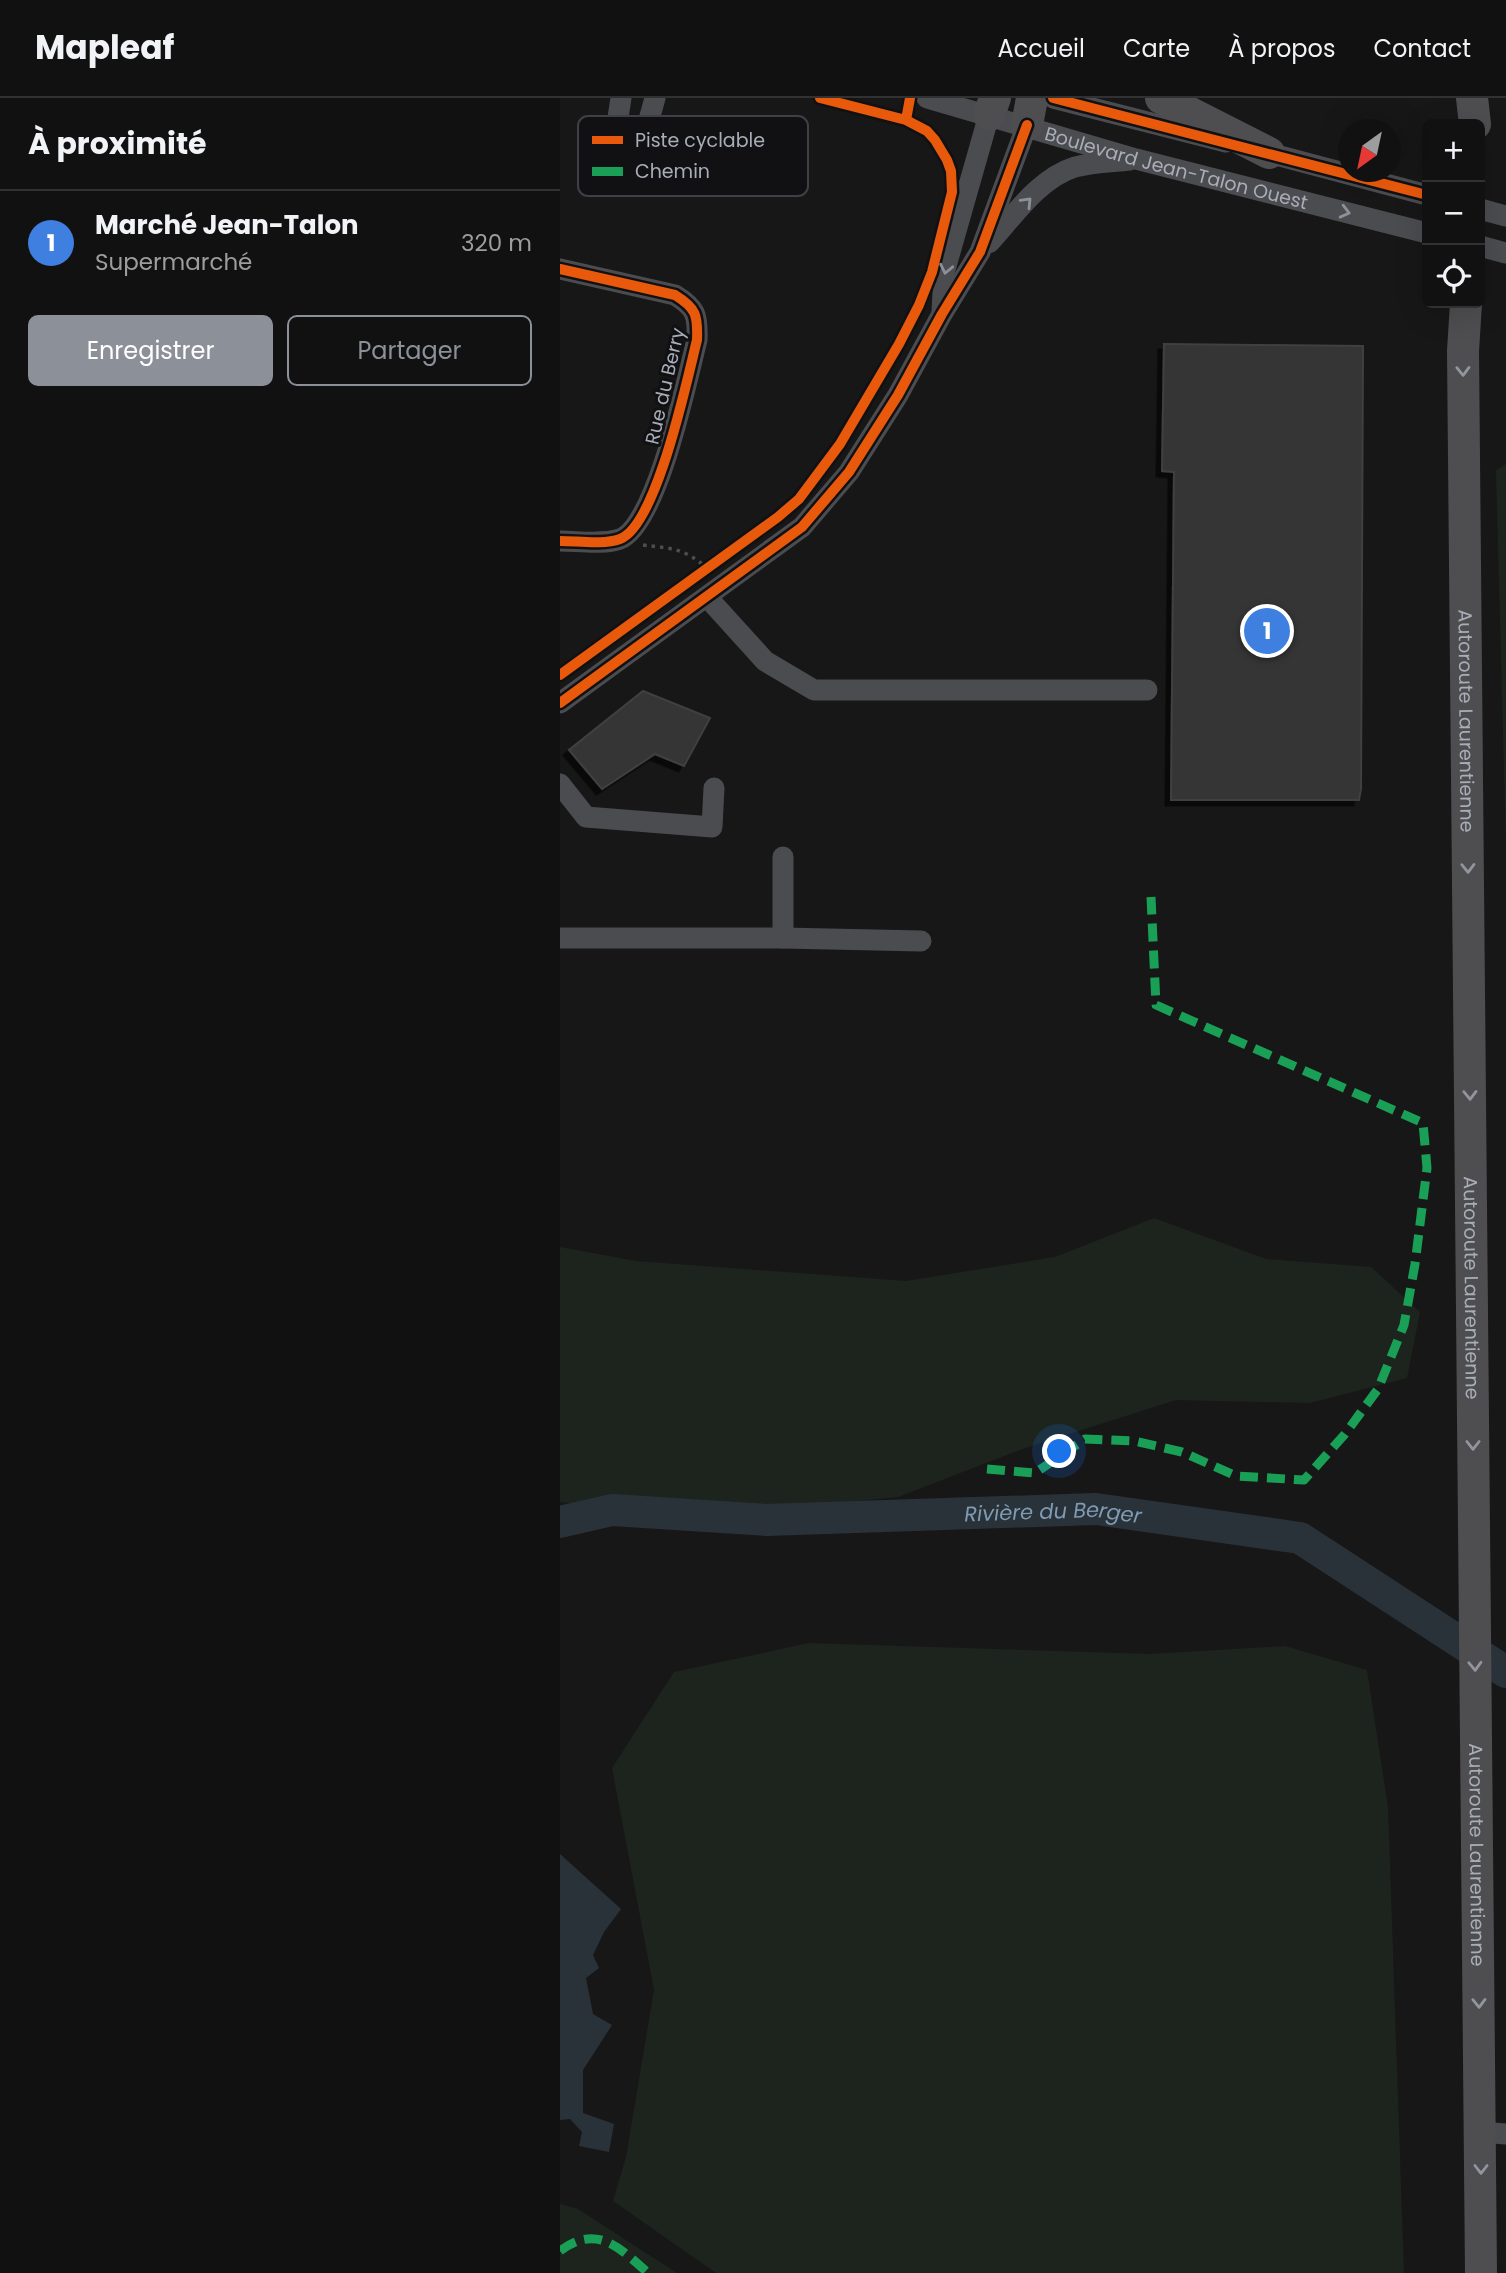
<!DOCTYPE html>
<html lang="fr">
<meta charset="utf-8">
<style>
body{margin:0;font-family:Poppins,sans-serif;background:#1a1a1a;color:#f1f3f6}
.controls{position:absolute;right:21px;top:21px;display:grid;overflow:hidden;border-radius:10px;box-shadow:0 7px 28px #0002}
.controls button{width:63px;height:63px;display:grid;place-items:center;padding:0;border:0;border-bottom:2px solid #303131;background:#111;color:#f1f3f6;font:35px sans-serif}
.compass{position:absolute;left:778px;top:21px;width:63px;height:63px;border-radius:50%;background:#111;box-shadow:0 7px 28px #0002;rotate:213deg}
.you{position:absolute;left:500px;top:1354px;width:24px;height:24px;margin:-18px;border:5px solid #fff;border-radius:50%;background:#1a73e8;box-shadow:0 0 0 10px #1a73e833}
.badge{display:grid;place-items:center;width:46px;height:46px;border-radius:50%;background:#8c9099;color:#fff;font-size:23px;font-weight:700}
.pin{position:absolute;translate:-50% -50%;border:4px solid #fff;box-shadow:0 2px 7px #0006}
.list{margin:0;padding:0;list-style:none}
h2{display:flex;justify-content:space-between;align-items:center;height:91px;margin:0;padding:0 28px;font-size:30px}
h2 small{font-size:23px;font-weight:400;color:#9c9d9f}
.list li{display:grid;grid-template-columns:46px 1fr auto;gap:21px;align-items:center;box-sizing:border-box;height:105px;padding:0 28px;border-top:2px solid #303131}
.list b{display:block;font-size:26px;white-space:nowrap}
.list p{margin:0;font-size:23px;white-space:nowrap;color:#9c9d9f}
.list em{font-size:23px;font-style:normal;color:#9c9d9f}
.actions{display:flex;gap:14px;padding:21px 28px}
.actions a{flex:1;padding:16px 0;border:2px solid #8c9099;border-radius:10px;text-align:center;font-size:24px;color:#8c9099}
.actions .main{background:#8c9099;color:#fff}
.icon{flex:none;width:38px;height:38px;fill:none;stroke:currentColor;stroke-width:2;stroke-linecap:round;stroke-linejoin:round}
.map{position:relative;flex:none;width:946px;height:2175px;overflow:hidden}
header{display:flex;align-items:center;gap:42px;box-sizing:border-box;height:98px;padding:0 35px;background:#111;border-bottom:2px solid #303131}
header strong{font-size:33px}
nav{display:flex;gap:38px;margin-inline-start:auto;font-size:24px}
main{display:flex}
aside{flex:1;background:#111}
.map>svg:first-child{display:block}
.green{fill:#1d241e}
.water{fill:#2a3239}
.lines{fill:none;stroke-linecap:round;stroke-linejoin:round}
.river{stroke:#2a3239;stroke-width:32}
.building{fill:#353536;stroke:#3f4043;stroke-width:2;filter:url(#shadow)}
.path{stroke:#4d4e52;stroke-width:3.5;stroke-dasharray:3.5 5;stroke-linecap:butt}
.minor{stroke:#4b4c50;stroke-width:21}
.highway{stroke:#4e4e51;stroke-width:32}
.quiet{stroke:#1a9f57;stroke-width:9;stroke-dasharray:18 9;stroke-linecap:butt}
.cycleway-casing{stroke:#111113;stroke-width:15}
.cycleway{stroke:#e8590c;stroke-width:10}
.oneway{stroke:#8c9099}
.oneway2{stroke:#92959e}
.labels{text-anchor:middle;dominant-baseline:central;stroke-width:6;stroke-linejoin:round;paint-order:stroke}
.street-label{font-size:19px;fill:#a8adb8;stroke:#111113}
.water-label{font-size:21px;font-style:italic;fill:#7f9bb3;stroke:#111113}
.key{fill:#111113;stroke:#3e4045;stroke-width:2}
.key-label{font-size:19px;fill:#a8adb8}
</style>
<header>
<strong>Mapleaf</strong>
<nav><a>Accueil</a><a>Carte</a><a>À propos</a><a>Contact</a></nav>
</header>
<main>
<aside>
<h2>À proximité<small></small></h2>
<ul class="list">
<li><span class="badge" style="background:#3f7fe0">1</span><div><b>Marché Jean-Talon</b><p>Supermarché</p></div><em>320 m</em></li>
</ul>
<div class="actions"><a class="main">Enregistrer</a><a>Partager</a></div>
</aside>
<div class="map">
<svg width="946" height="2175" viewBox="0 0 946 2175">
<defs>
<filter id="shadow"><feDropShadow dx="-5.5" dy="5.5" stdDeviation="0" flood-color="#0009"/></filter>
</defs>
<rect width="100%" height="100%" fill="#171717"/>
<path class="green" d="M946 366V747L936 372Z
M594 1120 706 1161 811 1169 860 1214 847 1280 750 1305 616 1302 465 1350 338 1399 147 1418 0 1404V1149L76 1163 346 1183 495 1159Z
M249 1545 590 1556 725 1548 807 1572 828 1709 844 2175H156L53 2103 66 2059 94 1892 52 1670 114 1574Z
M0 2106 18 2111 117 2175H0Z"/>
<path class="water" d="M0 1756 61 1811 44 1834 33 1857 39 1870 26 1880 33 1916 52 1927 23 1972V2015L54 2026 49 2054 19 2048 22 2034 10 2021 0 2022Z"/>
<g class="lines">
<path class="river" id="s1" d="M0 1424 52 1412 207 1422 536 1411 740 1440 946 1574"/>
</g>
<path class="building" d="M604 246 803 248 801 691 799 702H611L614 374 602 373Z
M83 593 150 620 124 668 95 656 42 691 9 652Z"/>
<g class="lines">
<path class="path" d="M83 447C114 451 124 450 148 471"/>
<g class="minor">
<path d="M95 0 75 73 105 82"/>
<path id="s2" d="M367 0 576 61 867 135"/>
<path d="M493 0 666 44"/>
<path d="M697 52 867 97"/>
<path d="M51 66 61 0"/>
<path d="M920 111 946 118"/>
<path d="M429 145C453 119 479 80 515 69 532 64 552 64 570 62"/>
<path d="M920 148 946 155"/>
<path d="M0 171 115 197C136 210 138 217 137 242 127 281 97 427 60 441 43 447 18 443 0 443"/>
<path d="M382 214 384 175 429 17"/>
<path d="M147 499 205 563 254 592H587"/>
<path d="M0 605 242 429 289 374 338 297 382 216 420 154 467 27"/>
<path d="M0 686 26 719 152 729 154 690"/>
<path d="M223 759V840"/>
<path d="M0 840H223L361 843"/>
<path d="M920 2034 946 2036"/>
</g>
<g class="highway">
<path d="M601 0 709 55"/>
<path d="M912 0 915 26"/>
<path d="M429 17 435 0"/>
<path d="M467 27 472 0"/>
<path id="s3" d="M906 205 903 253 921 2175"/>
</g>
<path class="quiet" d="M427 1371 475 1375 525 1341 574 1343 622 1354 676 1378 744 1382 785 1336 818 1291 844 1227 855 1166 867 1070 863 1025 596 907 591 799
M0 2153C37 2125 60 2150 88 2175"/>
<g class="cycleway-casing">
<path id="cycleway" d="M260 0 346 22
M493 0 867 97
M0 171 115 197C136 210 138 217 137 242 127 281 97 427 60 441 43 447 18 443 0 443
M0 577 218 419 239 401 280 346 339 246 359 207 372 174 392 94 391 73 387 62 375 42 367 33 346 22 350 0
M0 605 242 429 289 374 338 297 382 216 420 154 467 27"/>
</g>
<use href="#cycleway" class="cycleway"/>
</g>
<defs><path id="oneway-chevron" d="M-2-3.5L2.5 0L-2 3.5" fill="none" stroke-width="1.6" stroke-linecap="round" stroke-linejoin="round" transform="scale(1.75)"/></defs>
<g class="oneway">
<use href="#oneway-chevron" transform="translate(467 104) rotate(-46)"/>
<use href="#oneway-chevron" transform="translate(785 114) rotate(14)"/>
<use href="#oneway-chevron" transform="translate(386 171) rotate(102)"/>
</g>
<g class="oneway2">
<use href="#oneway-chevron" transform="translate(903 273) rotate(89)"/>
<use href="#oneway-chevron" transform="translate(908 770) rotate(89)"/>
<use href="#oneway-chevron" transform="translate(910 997) rotate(89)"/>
<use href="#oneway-chevron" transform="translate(913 1347) rotate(90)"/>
<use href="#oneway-chevron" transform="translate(915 1568) rotate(88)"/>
<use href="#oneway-chevron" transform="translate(919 1905) rotate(89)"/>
<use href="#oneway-chevron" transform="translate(921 2071) rotate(90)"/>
</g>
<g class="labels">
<g class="street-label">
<text stroke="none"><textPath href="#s2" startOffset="259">Boulevard Jean-Talon Ouest</textPath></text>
<text transform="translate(105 288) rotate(-77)">Rue du Berry</text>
<text stroke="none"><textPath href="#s3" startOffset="418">Autoroute Laurentienne</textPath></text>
<text stroke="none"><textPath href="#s3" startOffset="985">Autoroute Laurentienne</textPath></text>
<text stroke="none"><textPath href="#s3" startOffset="1552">Autoroute Laurentienne</textPath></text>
</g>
<g class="water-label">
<text stroke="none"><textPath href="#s1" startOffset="495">Rivière du Berger</textPath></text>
</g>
</g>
<rect x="18" y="18" width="230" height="80" rx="10" class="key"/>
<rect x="32" y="38" width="31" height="8" fill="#e8590c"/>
<rect x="32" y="69" width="31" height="9" fill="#1a9f57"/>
<g class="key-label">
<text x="75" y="49">Piste cyclable</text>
<text x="75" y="80">Chemin</text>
</g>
</svg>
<div class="controls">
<button>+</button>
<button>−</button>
<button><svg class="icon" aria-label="locate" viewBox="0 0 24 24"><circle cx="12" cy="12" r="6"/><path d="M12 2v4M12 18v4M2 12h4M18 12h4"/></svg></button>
</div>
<svg class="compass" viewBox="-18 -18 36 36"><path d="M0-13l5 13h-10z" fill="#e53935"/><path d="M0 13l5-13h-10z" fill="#9c9d9f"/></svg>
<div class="you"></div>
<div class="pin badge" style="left:707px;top:533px;background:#3f7fe0">1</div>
</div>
</main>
